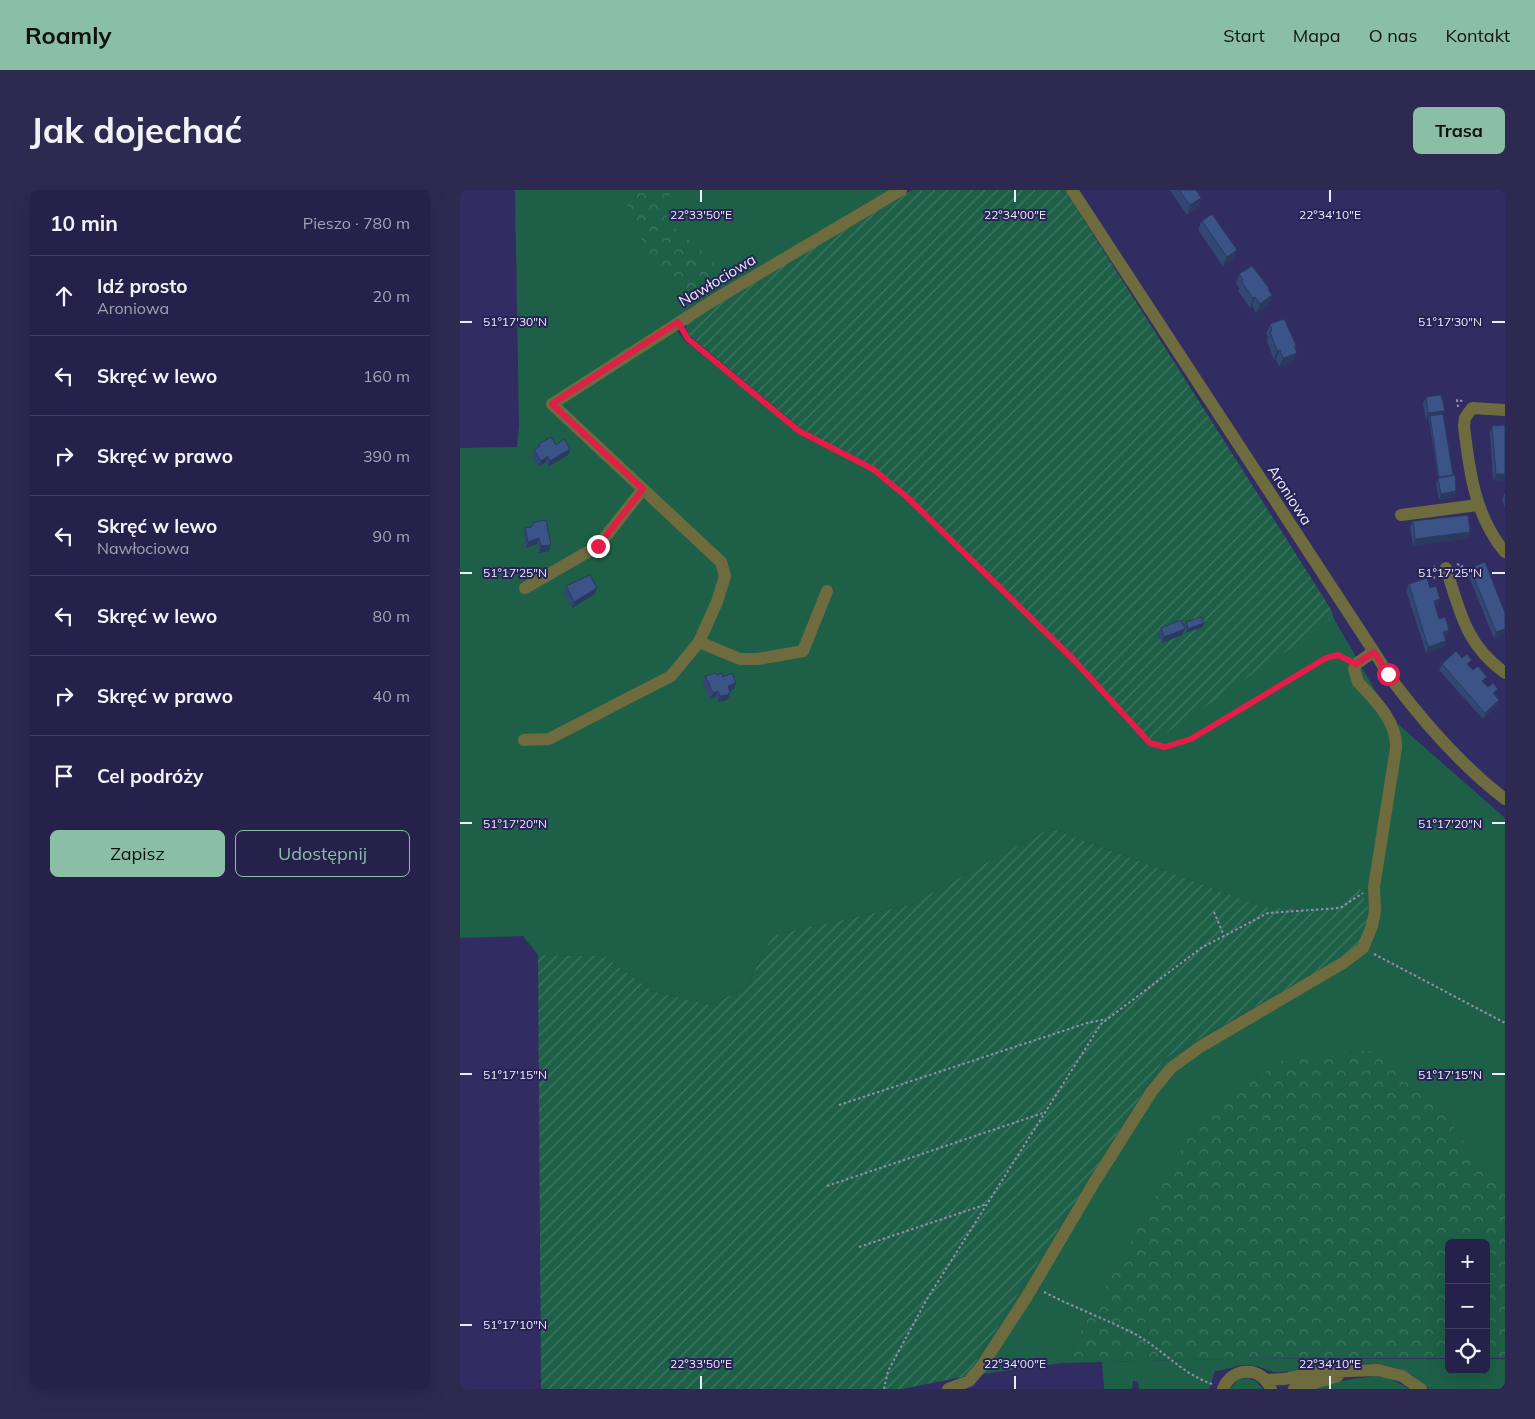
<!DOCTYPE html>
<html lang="pl">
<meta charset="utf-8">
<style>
body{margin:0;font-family:Mulish,sans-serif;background:#2d2951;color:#f1f3f6}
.controls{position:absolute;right:15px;bottom:15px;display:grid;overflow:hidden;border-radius:8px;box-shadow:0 5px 20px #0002}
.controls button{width:45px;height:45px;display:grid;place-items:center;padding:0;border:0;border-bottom:1px solid #423e62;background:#25214a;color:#f1f3f6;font:25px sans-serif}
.stop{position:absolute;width:15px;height:15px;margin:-11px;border:4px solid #e11d48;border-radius:50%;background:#fff}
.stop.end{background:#e11d48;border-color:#fff;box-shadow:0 1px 5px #0008}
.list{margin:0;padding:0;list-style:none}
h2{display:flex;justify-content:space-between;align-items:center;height:65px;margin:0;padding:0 20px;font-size:21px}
h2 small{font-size:16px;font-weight:400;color:#a3a3b5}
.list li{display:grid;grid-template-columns:32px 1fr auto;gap:15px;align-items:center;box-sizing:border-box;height:80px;padding:0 20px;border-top:1px solid #423e62}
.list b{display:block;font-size:19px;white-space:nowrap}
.list p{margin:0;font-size:16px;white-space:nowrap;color:#a3a3b5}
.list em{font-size:16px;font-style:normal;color:#a3a3b5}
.actions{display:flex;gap:10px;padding:15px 20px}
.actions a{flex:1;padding:11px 0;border:1px solid #8abfa5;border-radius:8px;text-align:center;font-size:18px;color:#8abfa5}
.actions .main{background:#8abfa5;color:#111}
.icon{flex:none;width:28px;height:28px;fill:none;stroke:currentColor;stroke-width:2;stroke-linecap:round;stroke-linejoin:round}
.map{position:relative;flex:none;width:1045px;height:1199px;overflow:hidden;border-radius:8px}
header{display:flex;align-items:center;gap:30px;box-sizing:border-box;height:70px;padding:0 25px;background:#8abfa5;color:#111}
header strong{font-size:24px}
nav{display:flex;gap:28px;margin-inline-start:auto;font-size:18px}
.intro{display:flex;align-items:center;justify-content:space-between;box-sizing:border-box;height:120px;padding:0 30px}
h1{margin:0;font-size:35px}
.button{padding:12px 22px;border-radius:8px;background:#8abfa5;color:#111;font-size:18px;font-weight:700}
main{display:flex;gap:30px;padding:0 30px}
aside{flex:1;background:#25214a;border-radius:8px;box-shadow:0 5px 20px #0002}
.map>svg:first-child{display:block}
.green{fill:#1e6047}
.forest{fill:url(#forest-crowns)}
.garden{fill:url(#garden-furrows)}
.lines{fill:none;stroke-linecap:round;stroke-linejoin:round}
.path{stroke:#9290b1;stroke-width:2;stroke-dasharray:2.5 2.5;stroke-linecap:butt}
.minor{stroke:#6e6b3f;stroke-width:12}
.wall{fill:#334774}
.shaded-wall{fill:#293a5e}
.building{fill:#3b5387;stroke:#293a5e}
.route{stroke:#e11d48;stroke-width:6}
.ticks{fill:none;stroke:#ebecfa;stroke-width:2}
.labels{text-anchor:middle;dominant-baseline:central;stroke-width:4;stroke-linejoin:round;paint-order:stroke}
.street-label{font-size:15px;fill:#ebecfa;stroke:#282256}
.ticks-label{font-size:12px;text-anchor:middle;fill:#ebecfa;stroke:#282256;stroke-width:4;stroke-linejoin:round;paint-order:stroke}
</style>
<header>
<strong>Roamly</strong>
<nav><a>Start</a><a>Mapa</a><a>O nas</a><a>Kontakt</a></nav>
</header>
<div class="intro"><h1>Jak dojechać</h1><a class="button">Trasa</a></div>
<main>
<aside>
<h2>10 min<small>Pieszo · 780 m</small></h2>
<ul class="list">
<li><svg class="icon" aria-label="ahead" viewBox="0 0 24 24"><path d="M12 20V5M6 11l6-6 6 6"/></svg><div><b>Idź prosto</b><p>Aroniowa</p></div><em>20 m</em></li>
<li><svg class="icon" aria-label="left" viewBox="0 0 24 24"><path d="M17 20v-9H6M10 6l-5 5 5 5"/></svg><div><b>Skręć w lewo</b></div><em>160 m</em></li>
<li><svg class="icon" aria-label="right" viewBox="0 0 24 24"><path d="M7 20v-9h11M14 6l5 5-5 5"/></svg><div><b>Skręć w prawo</b></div><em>390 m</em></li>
<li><svg class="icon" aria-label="left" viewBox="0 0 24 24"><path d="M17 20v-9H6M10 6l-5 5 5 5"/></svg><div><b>Skręć w lewo</b><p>Nawłociowa</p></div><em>90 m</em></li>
<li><svg class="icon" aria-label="left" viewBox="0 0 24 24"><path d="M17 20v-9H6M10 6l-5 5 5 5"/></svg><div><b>Skręć w lewo</b></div><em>80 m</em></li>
<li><svg class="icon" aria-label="right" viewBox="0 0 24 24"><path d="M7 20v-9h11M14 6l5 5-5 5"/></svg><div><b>Skręć w prawo</b></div><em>40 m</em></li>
<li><svg class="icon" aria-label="arrive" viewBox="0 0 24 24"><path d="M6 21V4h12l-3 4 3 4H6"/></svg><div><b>Cel podróży</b></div></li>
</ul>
<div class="actions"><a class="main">Zapisz</a><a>Udostępnij</a></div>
</aside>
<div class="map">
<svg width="1045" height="1199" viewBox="0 0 1045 1199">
<defs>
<pattern id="forest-crowns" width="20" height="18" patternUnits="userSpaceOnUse" patternTransform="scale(1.25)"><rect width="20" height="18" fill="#1e6047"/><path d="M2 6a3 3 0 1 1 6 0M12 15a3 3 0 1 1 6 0" fill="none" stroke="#3f7762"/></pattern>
<pattern id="garden-furrows" width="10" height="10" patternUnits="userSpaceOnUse" patternTransform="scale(1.25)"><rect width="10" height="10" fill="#1e6047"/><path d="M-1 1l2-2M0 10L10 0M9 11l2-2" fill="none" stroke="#3f7762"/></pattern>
</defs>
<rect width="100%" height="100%" fill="#312c62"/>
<path class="green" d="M55 0H431L215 138 225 151 345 248 413 279 448 308 613 469 690 553 873 427 931 528 1045 628V988L1024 980 971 905 738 932 603 1173 507 1186 704 869 902 756 911 722 900 699 867 720 803 717 590 638 450 715 313 745 286 798 250 815 192 801 144 766 78 765 63 746 0 748V258L57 257 59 236Z
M768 1169H989V1180H1026V1169H1045V1199H969C933 1160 875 1176 829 1184L828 1181C807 1185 805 1175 786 1175 775 1175 766 1181 755 1181L749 1199H679L678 1192 673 1191 672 1199H644L642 1172Z
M914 1186 927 1187 950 1199H850L880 1191Z
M787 1188 796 1191 803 1199H770L778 1190Z"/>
<path class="forest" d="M163 0H210L206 31 272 86 236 113 191 66 172 33Z
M910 861 971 905 1024 980 1045 988V1168H1026V1053H989V1168L768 1169 603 1173 738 931 831 864Z"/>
<path class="garden" d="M452 0H605L872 421 873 427 859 439 691 553 613 469 448 308 400 269 345 242 229 145 226 139 228 130Z
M590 638 803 717 867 720 900 699 911 722 902 756 704 869 507 1186 442 1199H81L78 765 144 766 192 801 250 815 286 798 313 745 450 715Z"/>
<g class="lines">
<path class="path" d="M224 143 339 241 413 279 448 308 613 469 691 553 705 557 731 549 865 468 878 465 885 468
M998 217 997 210 1003 211
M997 374 1002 376 999 382
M975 376 969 385 977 389
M754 722 764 746
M914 764 1045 833
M379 915 627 833 646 829
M367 996 586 922
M399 1057 527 1014
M584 1102C613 1117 643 1128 671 1142 701 1157 720 1183 752 1194
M424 1199 428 1181 467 1109 641 834 741 758 808 723 880 718 903 703"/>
<path class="minor" d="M612 0 935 494C967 536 1003 577 1045 609
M1045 220 1012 218 1005 228 1004 236C1009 280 1015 327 1045 362
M941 325 1018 315
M986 378C1000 421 1005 454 1045 483
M65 398 138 356 183 299
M239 452 280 469H298L343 461 367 401
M64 550 89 549 211 486 239 452 257 412 265 386 261 372 92 214 254 110 441 0
M806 1190 824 1189 861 1182 918 1180 942 1186 961 1199
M488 1199 509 1191 521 1177 566 1108 635 991 692 901 711 878 740 857 883 773 903 758 912 736 915 721 914 697 936 558C937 531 915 510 898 492L894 479 896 474 913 462
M763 1199C772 1176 802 1176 811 1199
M834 1199 878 1186"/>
</g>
<path class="wall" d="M710 0H736L741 8 738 17 727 25Z
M742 31 777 60 774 69 763 76 738 40Z
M779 84 808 100 812 105 809 115 796 123 792 116 790 118 778 101 779 98 776 93Z
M810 134 836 155 833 172 819 177 816 169 814 170 807 151 808 147 806 144Z
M966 207 983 224 996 301 994 307 979 310 976 294 978 288 969 229 966 230 963 214Z
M1045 235V290L1033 291 1030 242 1032 236Z
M79 254 96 255 110 259 108 265 88 277 86 272 78 277 72 266 74 260 78 258Z
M1044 304H1045V317L1042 310Z
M953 331 1010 342 1008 348 953 356 950 337Z
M71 337 89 361 79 363 77 354 66 358 63 344 65 338Z
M1010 378 1045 423V444L1034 449 1008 384Z
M949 394 970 398 980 409 977 415 975 416 979 429 987 446 985 447 986 451 984 457 966 463 946 400Z
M106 396 137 398 135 404 112 418 103 402Z
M726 432 744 433 743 437 727 442 724 435Z
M701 438 722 445 702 453 698 444Z
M982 474 1009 476 1039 510 1037 516 1023 529 979 480Z
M257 485 263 487 274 499 270 501V502L268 509 264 511 258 512 255 507 250 509 242 492 245 486Z"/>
<path class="shaded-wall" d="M741 8 738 17 727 25 730 15Z
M777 60 774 69 763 76 767 67Z
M812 105 809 115 796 123 800 114Z
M795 107 792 116 790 118 793 108Z
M820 160 816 169 814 170 817 161Z
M837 163 833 172 819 177 823 168Z
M985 221 982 227 970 226 969 229 966 230 968 223Z
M110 259 108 265 88 277 90 271Z
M88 266 86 272 78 277 81 271Z
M1036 284H1045V290L1033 291Z
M996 301 994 307 979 310 981 304Z
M1010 342 1008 348 953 356 955 349Z
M79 348 77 354 66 358 68 352Z
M91 355 89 361 79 363 81 356Z
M137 398 135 404 112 418 114 412Z
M980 409 977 415 972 417 974 411Z
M744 433 743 437 727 442 728 439Z
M725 439 722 445 702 453 704 447Z
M1045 439V444L1034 449 1036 442Z
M989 440 987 446 981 448 983 442Z
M986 451 984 457 966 463 968 457Z
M276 493 274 499 265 503 268 496Z
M258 501 255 507 250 509 253 503Z
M270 502 268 509 264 511 258 512 260 506Z
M1039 510 1037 516 1023 529 1025 523Z"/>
<path class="building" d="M719 0H736L741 8 730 15Z
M752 24 777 60 767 67 742 31Z
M792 76 809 98 808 99 812 105 800 114 795 107 793 108 781 91 783 90 779 84Z
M824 129 836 155 834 156 837 163 823 168 820 160 817 161 810 142 812 141 810 134Z
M981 205 985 221 968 223 966 207Z
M983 224 993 285 979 287 970 226Z
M1045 235V284H1036L1032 236Z
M91 247 96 255 104 249 110 259 90 271 88 266 81 271 74 260 80 256 79 254Z
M995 285 996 301 981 304 978 288Z
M1008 325 1010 342 955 349 953 331Z
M86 330 91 355 81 356 79 348 68 352 65 338 71 337 74 332Z
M1025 372 1045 423V439L1036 442 1010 378Z
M130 385 137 398 114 412 106 396Z
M967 388 970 398 976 396 980 409 974 411 976 419 979 429 985 427 989 440 983 442 986 451 968 457 949 394Z
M741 427 744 433 728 439 726 432Z
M721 430 725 439 704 447 701 438Z
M996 461 1002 468 1007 464 1012 470 1007 474 1013 480 1018 476 1027 487 1022 491 1028 497 1033 493 1038 499 1033 503 1039 510 1025 523 982 474Z
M256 483 257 485 262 483 263 487 272 483 276 493 268 496 270 502 267 505 260 506 258 501 253 503 245 486Z"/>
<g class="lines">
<path class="route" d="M138 356 183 299 92 214 218 132 228 149 339 241 413 279 448 308 613 469 690 553 705 557 731 549 866 468 878 465 896 474 914 462 928 484"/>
</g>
<path class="ticks" d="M241 0V12M555 0V12M870 0V12M0 132H12M1032 132H1045M0 383H12M1032 383H1045M0 633H12M1032 633H1045M0 884H12M1032 884H1045M0 1135H12M241 1186V1199M555 1186V1199M870 1186V1199"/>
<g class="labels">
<g class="street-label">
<text transform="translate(257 90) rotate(-31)">Nawłociowa</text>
<text transform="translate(830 305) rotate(57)">Aroniowa</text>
</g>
</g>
<g class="ticks-label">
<text x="241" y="29">22°33'50"E</text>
<text x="555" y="29">22°34'00"E</text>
<text x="870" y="29">22°34'10"E</text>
<text x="55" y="136">51°17'30"N</text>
<text x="990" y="136">51°17'30"N</text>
<text x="55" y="387">51°17'25"N</text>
<text x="990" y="387">51°17'25"N</text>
<text x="55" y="638">51°17'20"N</text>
<text x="990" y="638">51°17'20"N</text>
<text x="55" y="889">51°17'15"N</text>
<text x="990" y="889">51°17'15"N</text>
<text x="55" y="1139">51°17'10"N</text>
<text x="241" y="1178">22°33'50"E</text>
<text x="555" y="1178">22°34'00"E</text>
<text x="870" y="1178">22°34'10"E</text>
</g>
</svg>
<div class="controls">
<button>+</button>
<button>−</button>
<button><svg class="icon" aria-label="locate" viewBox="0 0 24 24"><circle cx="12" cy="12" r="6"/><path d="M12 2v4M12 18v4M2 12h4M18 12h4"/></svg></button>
</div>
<div class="stop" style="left:928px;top:484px"></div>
<div class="stop end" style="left:138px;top:356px"></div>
</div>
</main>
